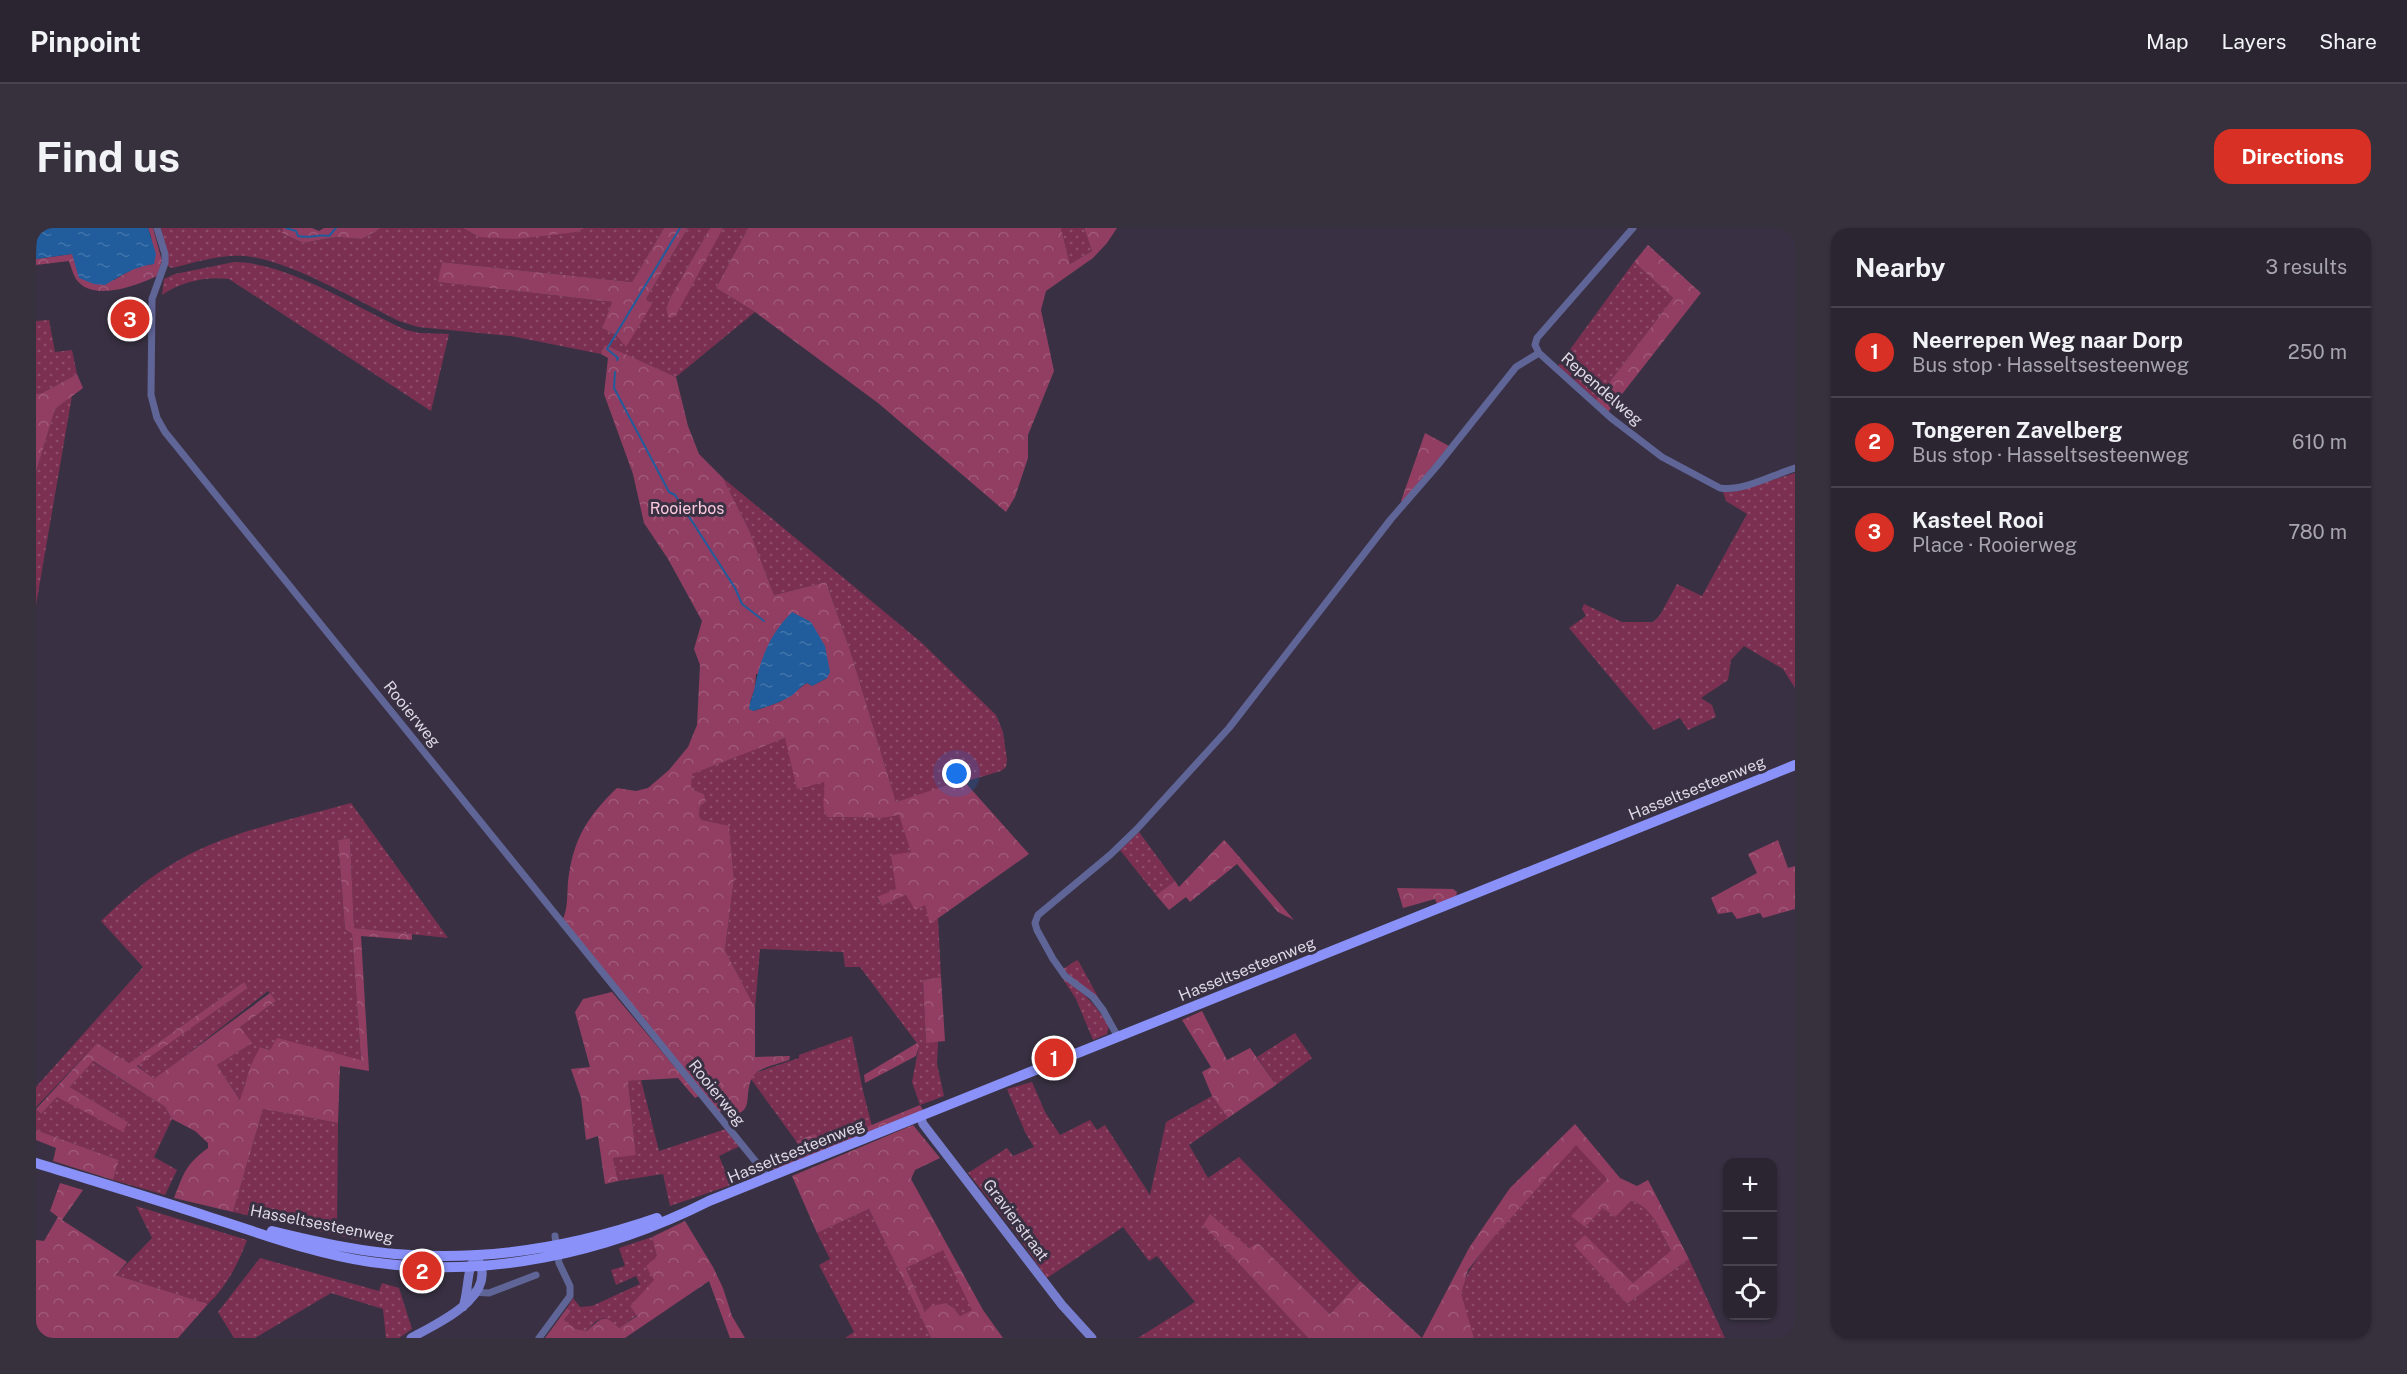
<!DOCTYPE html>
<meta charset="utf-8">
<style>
body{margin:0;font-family:"Public Sans",sans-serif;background:#37313e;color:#f1f3f6}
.controls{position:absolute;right:18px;bottom:18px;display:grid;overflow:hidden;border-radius:12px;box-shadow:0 2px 4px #0004}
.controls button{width:54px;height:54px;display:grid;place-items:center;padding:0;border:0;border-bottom:2px solid #47424d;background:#2b2532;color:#f1f3f6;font:30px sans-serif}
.you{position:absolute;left:921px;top:546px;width:21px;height:21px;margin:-15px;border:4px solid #fff;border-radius:50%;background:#1a73e8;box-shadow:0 0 0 9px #1a73e833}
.badge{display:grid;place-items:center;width:39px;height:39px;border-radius:50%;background:#d93025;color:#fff;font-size:20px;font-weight:700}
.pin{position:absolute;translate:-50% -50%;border:3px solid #fff;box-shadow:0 2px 6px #0006}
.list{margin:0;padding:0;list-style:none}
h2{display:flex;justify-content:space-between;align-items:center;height:78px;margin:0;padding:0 24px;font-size:26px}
h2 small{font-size:20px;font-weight:400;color:#a6a5ac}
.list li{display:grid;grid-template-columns:39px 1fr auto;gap:18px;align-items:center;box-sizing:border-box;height:90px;padding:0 24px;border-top:2px solid #47424d}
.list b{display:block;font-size:22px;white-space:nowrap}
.list p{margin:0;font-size:20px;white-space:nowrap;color:#a6a5ac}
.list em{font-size:20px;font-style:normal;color:#a6a5ac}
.icon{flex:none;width:33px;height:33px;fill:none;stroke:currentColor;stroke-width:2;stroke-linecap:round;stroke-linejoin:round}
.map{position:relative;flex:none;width:1759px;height:1110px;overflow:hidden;border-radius:18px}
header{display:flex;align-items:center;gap:36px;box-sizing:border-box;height:84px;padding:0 30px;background:#2b2532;border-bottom:2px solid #47424d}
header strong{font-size:28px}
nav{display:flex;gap:33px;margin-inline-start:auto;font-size:21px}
.intro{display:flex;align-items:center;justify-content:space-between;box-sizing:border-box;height:144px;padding:0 36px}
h1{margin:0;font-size:42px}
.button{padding:15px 27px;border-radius:18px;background:#d93025;color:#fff;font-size:21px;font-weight:700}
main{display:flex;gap:36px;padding:0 36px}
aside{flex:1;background:#2b2532;border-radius:18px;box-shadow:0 2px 4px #0004}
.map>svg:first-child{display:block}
.grass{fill:url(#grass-dots)}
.forest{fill:url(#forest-crowns);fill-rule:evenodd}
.water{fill:url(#water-ripples)}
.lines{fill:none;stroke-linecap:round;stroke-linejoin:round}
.stream{stroke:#215d9c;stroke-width:2}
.street{stroke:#606598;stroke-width:7}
.secondary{stroke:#777ecf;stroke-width:9}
.primary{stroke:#8a92fa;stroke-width:10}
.labels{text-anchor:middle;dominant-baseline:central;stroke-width:6;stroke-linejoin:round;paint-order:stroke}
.street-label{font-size:16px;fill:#ded9e5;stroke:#393143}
.park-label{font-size:16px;fill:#fac9da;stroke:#393143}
</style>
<header>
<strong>Pinpoint</strong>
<nav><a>Map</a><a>Layers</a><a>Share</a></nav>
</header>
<div class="intro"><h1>Find us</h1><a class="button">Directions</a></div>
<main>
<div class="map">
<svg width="1759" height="1110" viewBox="0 0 1759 1110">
<defs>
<pattern id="grass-dots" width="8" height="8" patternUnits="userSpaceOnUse" patternTransform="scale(1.5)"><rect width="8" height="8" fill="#7c3051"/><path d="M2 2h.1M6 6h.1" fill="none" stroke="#8e4d6a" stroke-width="1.8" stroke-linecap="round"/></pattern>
<pattern id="forest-crowns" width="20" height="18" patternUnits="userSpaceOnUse" patternTransform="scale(1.5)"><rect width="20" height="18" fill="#913e62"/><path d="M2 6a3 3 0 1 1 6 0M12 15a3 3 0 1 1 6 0" fill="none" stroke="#a05978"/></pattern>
<pattern id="water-ripples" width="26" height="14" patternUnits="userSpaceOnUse" patternTransform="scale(1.5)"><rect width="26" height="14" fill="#215d9c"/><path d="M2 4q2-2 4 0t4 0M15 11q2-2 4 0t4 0" fill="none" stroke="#4174aa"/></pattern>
</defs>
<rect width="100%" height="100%" fill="#393143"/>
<path class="grass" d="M125 0H247L246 5 267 15 299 9 326 11 345 0H427L443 9 541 4 549 0H628L596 54 406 34 403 54 576 74 566 100 581 108 616 76 610 71 652 0H674L635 68 630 80 632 89 687 0H712L680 60 719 84 640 149 570 118 565 126 475 108 382 99 363 93C322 73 253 32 209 28 185 26 160 34 136 40L132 38Z
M1025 0H1048L1056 23 1034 36Z
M198 34C251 34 321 80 370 102L383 105 413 106 395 183 193 51C171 48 144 54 126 67L128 51 139 46Z
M1598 34 1637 70 1560 172 1522 138Z
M13 92 19 124 36 122 41 146 6 165 0 166V93Z
M36 168 0 377V244L19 181Z
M1759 245V460L1747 441 1708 418 1695 432 1692 452 1665 470 1676 477 1680 489 1652 502 1644 490 1618 502 1533 400 1550 388 1546 381 1548 376 1586 394H1617L1624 387 1641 356 1666 368 1711 286 1690 273 1687 264 1700 263Z
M687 250 886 415 960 487 967 504 971 532 970 539 965 543 860 574 814 422 790 354 738 367 714 304Z
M749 510C759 521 785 545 789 557 792 571 785 573 791 589L846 590 863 586 876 624 861 661 841 670 846 678 870 667 889 676 894 695 902 690 905 749 887 752 890 814H902L901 836 908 868 884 877 876 854 883 818 824 739H809L807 724 724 721 719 780 689 722 698 651 693 599 666 592 663 588 664 578 670 574 668 566 658 562 655 559V546Z
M315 575 412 710 318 700 314 610 302 612 309 701 316 706 325 833 234 822 225 819 209 855 205 873 181 837 215 815 204 799 240 773 232 763 118 852 101 837 212 760 208 754 93 835 61 815 0 879V859L107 739 65 693C86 673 108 653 133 638 187 604 254 592 315 575Z
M1103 604 1139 653 1120 667 1084 622Z
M1041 732 1043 734 1068 780 1027 741Z
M1025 748C1046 764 1059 775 1073 798L1071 806 1057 812 1040 771Z
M1259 805 1276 830 1240 857 1221 829Z
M816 808 827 863 836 898 784 918 778 907 760 913 715 851 719 845 763 830V827Z
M56 833 129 879 136 891 118 929 141 942 129 967 77 952 83 932 0 902V881L5 886 21 869 92 894 34 859Z
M605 852 623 923 690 901 704 918 683 928 695 957 634 978 627 946 582 953 577 930 600 926 592 853Z
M996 854 1009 884 1024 907 1054 892 1061 902 1069 897 1114 967 1130 894 1176 868 1192 890 1153 917 1172 950 1203 929 1324 1053 1294 1086 1222 1015 1214 1020 1167 997 1272 1110H1102L1159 1074 1121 1028 1113 1033 1087 999 1011 1050 978 1003 932 945 971 920 977 928 998 919 989 904 971 861Z
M227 881 302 895 301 999 325 1004 322 1012 197 984Z
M1540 916 1571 951 1536 988 1595 973C1617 979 1625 1005 1635 1024L1597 1055 1549 1008 1539 1017 1591 1076 1653 1031 1689 1110H1438C1434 1099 1424 1076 1425 1065 1426 1034 1516 944 1540 916Z
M100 978 211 1012C202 1036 191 1058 172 1076L80 1047 116 1010Z
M833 981 895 1110H809L818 1104 783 1037 794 1031 781 1005Z
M616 1009 621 1029 619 1052 594 1078 601 1087 583 1100 568 1090 560 1093 551 1103 540 1101 528 1092 535 1083 531 1080 537 1070 544 1079 556 1078 604 1056 600 1048 580 1057 575 1042 589 1038 583 1020Z
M907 1021 937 1082 924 1088C912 1070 906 1074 889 1084L870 1040Z
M224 1030 343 1063 346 1055 363 1060 376 1101 363 1110H350L347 1081 295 1065 219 1110H198L182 1084Z"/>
<path class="forest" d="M112 0H117L126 33 121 48C102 57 56 75 40 51 37 46 35 39 33 33L0 37V31L36 26 78 52 102 38 118 36 115 8Z
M247 0H276L283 3 288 0H345L326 11 299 9 267 15 246 5Z
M427 0H549L541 4 480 11 443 9Z
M628 0H652L610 71 616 76 590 119 581 108 566 100 576 74 402 54 406 34 596 54Z
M674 0H687L640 87 635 90 632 89 630 80 635 68Z
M712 0H1025L1034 36 1056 23 1048 0H1081L1071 15 1057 30 1010 63 1005 82 1018 143 992 207V230L979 269 970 284 842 175 719 84 680 60Z
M1612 17 1665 65 1572 184 1560 172 1637 70 1598 34Z
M569 117 640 149 652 198 663 226 687 250 714 304 738 367 790 354 814 422 860 574 927 552 993 626 894 696 889 677 879 682 870 667 846 678 841 669 860 661 855 627 875 624 863 587 846 590 791 589C784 577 790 567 788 554L761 561 749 510 656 546 655 559 658 562 668 566 670 574 664 578 663 588 666 592 693 598 698 651 689 722 719 780V829L754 828 753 832C743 836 724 839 718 847 704 865 725 894 682 883L527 691C532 679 531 667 532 654 537 611 551 589 581 560L600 563 612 560 633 542 652 519 661 497 664 437 658 421 666 393 632 331 608 295 597 246 568 166 572 130 565 126ZM720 446 791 450 776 458 771 455 744 474 718 483 714 474 719 460Z
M41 146 47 160 19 181 0 244V166L6 165Z
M1389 205 1413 218 1367 274 1365 273Z
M314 610 318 700 376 706V712L325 708 333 843 304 838 302 895 227 881 197 984 138 970C148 945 149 937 172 920V915L159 903 136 891 129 879 57 833 34 859 92 894 87 904 21 869 5 886 0 881 61 815 93 835 208 754 212 760 101 838 118 851 234 765 240 773 204 799 216 815 181 837 204 872 215 837 224 819 234 822 241 810 325 832 316 706 309 701 302 612Z
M1188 612 1192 616 1258 692 1242 684 1201 636 1154 674 1150 669 1133 682 1120 667 1139 653 1143 659Z
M1742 612 1752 640 1759 638V681L1727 690 1724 685 1701 691 1696 684 1682 686 1675 670 1721 645 1712 626Z
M1361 660 1417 661 1421 664 1420 668 1401 676 1399 671 1367 680Z
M905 749 909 813 890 815 887 752Z
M576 764 663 868 659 870 642 850 592 853 600 927 577 930 582 953 569 956 562 908 550 912 545 870 535 841 554 839 539 784 547 771Z
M1166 783 1191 832 1214 820 1240 857 1192 890 1176 868 1166 844 1175 839 1146 792Z
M881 815 883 818 880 828 829 855 828 847Z
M884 877 887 882 738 942 736 938 767 924 760 913 779 906 785 918Z
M1539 896 1584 950 1601 958 1612 952 1653 1031 1591 1076 1538 1017 1549 1007 1597 1055 1635 1023C1625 1005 1617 979 1595 973L1579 989 1567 980 1549 999 1535 988 1571 951 1540 917 1456 1011 1432 1042 1425 1066 1438 1110H1272L1167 997 1174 986 1213 1020 1222 1015 1294 1086 1324 1053 1386 1110 1433 1020 1474 960Z
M877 897 904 930 879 942 875 951 947 1082 967 1110H895L833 981 781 1005 756 948ZM907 1022 936 1082 924 1088 918 1080 910 1075 895 1078 889 1084 870 1040Z
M0 902 83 932 77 952 17 933 20 920 0 912Z
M24 955 47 962 26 992 91 1034 80 1047 172 1076 142 1110H0V1012L8 1013 22 989 14 983Z
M649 993 677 1039 687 1060 696 1088 709 1110H694L673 1053 589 1110H509L531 1080 535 1083 528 1092 540 1101 551 1103C565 1090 568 1085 583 1100L601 1088 594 1078 618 1052 610 1038 621 1029 616 1009Z"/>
<path class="water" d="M1 0H112L120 26 118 36C97 39 86 47 69 57L58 56 43 50 36 26 0 31Z
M756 384 775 394 789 418 794 444 791 450 776 458 771 455C764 458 761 464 755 468 743 475 730 479 717 483L713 481C714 472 718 466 719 458 725 428 735 405 756 384Z"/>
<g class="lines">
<path class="stream" d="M250 0 260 3 262 8C273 11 281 6 293 8L300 0
M581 132 582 130 571 121 644 0
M579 144 578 160 633 264 639 267 699 360 706 376 728 393"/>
<path class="street" d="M121 0 129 26V35L116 71 115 167 121 190 129 204 733 950
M1597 0 1501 110 1499 117 1503 125 1575 190 1626 229 1684 260C1707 264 1736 247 1759 240
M1082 809 1067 782 1057 769 1029 748 1017 731 1001 702 999 695 1002 687 1074 627 1101 601 1193 500 1355 291 1401 238 1480 139 1503 125
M435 1064 453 1065 500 1047
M503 1110 534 1068V1058L523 1035 519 1008"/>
<path class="secondary" d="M884 888 887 896 1026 1077 1056 1110
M375 1110C402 1095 466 1067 440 1028 430 1042 433 1061 427 1079"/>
<path class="primary" d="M0 935C58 953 116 970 173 989 227 1006 279 1026 335 1034 451 1051 570 1025 673 973L1759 537
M236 1003C281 1014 329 1025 375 1027 458 1032 543 1017 621 990"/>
</g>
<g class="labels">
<g class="street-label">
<text transform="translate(1566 161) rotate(41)">Rependelweg</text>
<text transform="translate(376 486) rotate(51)">Rooierweg</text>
<text transform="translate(1661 560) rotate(-22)">Hasseltsesteenweg</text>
<text transform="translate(1211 741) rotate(-22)">Hasseltsesteenweg</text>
<text transform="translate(681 865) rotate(51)">Rooierweg</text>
<text transform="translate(760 923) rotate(-22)">Hasseltsesteenweg</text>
<text transform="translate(980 992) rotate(53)">Gravierstraat</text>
<text transform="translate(286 996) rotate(11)">Hasseltsesteenweg</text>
</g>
<g class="park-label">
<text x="651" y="280">Rooierbos</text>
</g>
</g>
</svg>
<div class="controls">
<button>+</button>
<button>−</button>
<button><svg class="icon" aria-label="locate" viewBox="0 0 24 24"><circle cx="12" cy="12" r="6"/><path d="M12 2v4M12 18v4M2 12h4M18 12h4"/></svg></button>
</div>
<div class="you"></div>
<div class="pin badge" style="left:1018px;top:830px">1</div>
<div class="pin badge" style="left:386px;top:1043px">2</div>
<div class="pin badge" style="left:94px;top:91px">3</div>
</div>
<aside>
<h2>Nearby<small>3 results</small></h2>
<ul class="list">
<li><span class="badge">1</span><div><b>Neerrepen Weg naar Dorp</b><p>Bus stop · Hasseltsesteenweg</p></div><em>250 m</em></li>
<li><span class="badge">2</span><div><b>Tongeren Zavelberg</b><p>Bus stop · Hasseltsesteenweg</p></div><em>610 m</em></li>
<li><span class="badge">3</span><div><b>Kasteel Rooi</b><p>Place · Rooierweg</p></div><em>780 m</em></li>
</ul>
</aside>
</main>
